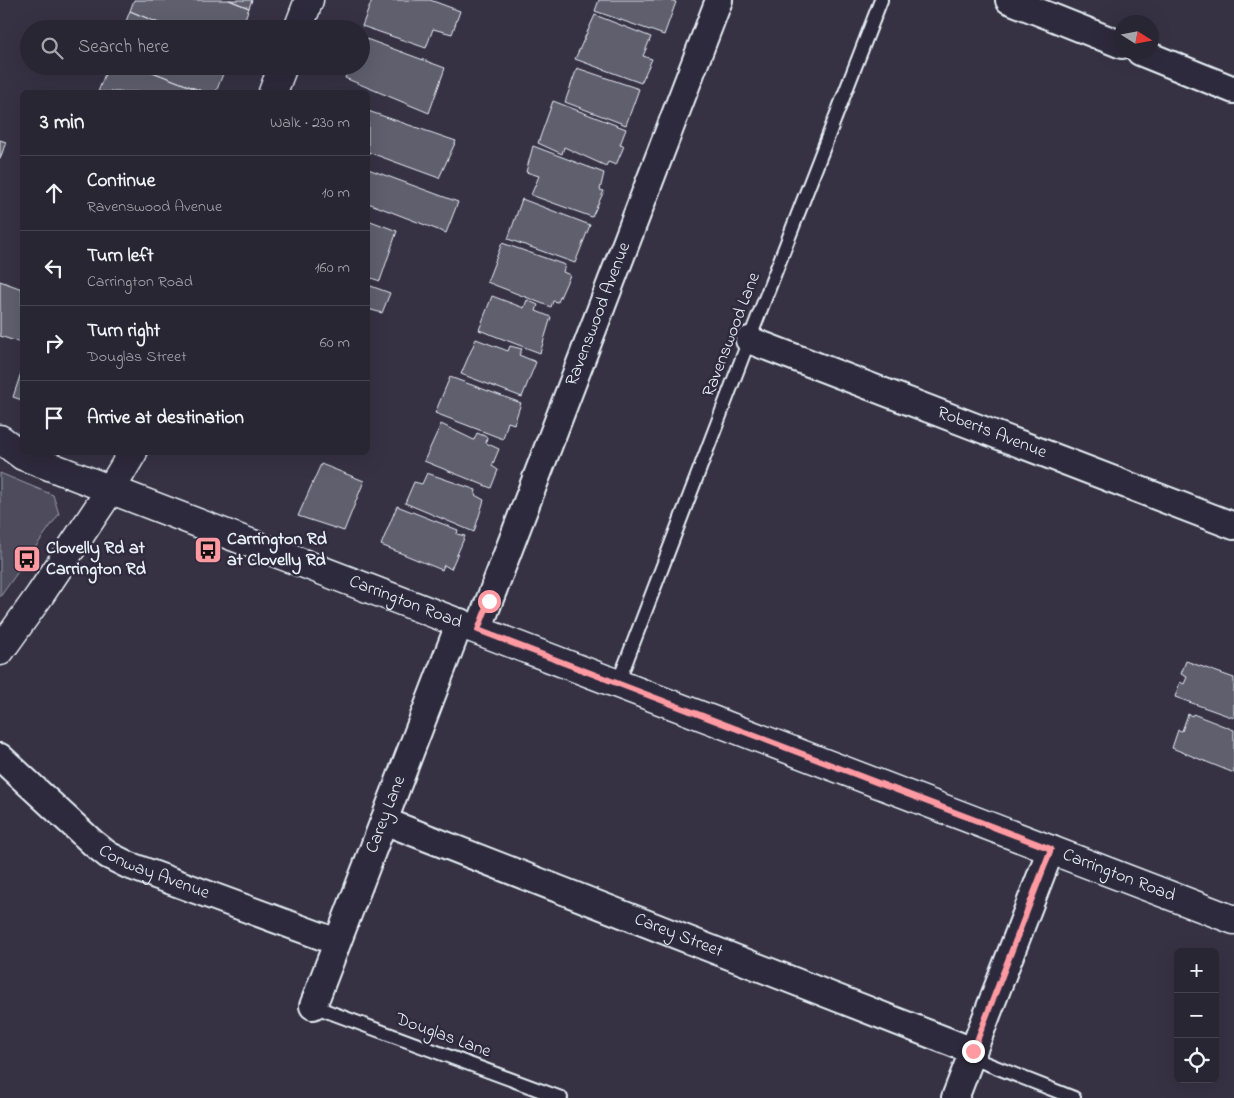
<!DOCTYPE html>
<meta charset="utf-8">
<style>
body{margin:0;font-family:"Indie Flower",sans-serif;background:#34323f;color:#f1f3f6}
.controls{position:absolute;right:15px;bottom:15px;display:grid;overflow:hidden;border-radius:8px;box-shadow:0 5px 20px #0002}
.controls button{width:45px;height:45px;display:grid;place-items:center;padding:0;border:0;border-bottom:1px solid #44434e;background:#282633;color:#f1f3f6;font:25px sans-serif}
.compass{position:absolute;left:1114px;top:15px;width:45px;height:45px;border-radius:50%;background:#282633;box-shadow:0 5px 20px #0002;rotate:101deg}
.stop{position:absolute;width:15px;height:15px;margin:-11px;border:4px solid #ff9aa2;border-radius:50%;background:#fff}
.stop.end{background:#ff9aa2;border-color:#fff;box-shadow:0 1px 5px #0008}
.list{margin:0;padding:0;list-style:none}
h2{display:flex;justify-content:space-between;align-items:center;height:65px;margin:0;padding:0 20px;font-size:21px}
h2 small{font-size:16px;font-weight:400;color:#a5a5ac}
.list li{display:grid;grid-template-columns:32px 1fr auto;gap:15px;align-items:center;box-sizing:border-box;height:75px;padding:0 20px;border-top:1px solid #44434e}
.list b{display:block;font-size:19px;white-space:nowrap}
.list p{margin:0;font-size:16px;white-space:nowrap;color:#a5a5ac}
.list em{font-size:16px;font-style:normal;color:#a5a5ac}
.icon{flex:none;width:28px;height:28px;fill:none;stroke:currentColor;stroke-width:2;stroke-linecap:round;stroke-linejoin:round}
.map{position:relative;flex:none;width:1234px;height:1098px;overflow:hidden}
.search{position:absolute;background:#282633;box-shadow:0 5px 20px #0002;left:20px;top:20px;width:350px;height:55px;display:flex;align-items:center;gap:12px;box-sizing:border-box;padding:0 18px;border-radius:28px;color:#a5a5ac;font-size:19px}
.panel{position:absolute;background:#282633;box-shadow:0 5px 20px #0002;left:20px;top:90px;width:350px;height:365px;border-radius:8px}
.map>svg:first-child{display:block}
.green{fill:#4d4b5c;stroke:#9a9eaa}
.building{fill:#605e6e;stroke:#e8f1f8}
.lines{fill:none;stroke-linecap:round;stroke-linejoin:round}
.lane-casing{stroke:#e8f1f8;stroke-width:16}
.street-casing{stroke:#e8f1f8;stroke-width:30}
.secondary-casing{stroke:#e8f1f8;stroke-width:31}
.lane{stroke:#2f2a3d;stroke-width:12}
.street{stroke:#2f2a3d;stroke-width:26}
.secondary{stroke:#2f2a3d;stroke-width:28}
.route{stroke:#ff9aa2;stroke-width:6}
.labels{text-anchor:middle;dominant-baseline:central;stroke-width:5;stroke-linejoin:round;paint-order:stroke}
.street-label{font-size:18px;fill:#e8f1f8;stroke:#2f2a3d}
.poi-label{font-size:18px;font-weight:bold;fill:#e8f1f8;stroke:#2f2a3d;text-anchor:start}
</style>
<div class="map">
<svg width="1234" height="1098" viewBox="0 0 1234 1098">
<rect width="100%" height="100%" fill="#363244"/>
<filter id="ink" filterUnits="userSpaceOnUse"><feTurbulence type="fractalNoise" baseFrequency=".02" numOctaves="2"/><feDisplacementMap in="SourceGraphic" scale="10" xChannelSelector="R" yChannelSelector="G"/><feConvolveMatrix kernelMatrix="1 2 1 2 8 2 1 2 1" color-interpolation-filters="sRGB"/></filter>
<g filter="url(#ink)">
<path class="green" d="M0 473 53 495 59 514 0 597Z"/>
<path class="building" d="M134 0H229L249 8 241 29H173L130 11Z
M229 0H252L249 8Z
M372 0H430L460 11 452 34 433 29 426 48 362 26Z
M599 0H670L676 2 664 35 595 11Z
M130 11 173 29H123Z
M595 15 651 37 643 56 652 59 641 83 575 59Z
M361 37 445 68 429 113 345 78 350 66H361Z
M108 66H137L204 92H98Z
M137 66H226L216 92H204Z
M577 68 639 89 626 125 565 102Z
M553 101 626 129 620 145 624 146 616 165 608 162 606 166 564 147 562 154 538 143Z
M368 111 456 141 439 178 368 152Z
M0 140 6 142 0 159Z
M533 146 604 173 600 190 604 191 592 217 531 195 539 176 526 172Z
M368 169 458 202 446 233 368 203Z
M522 199 590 225 575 263 508 239Z
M368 220 397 231 380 281 368 277Z
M502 243 565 265 563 272 570 275 558 302 553 301 551 307 487 282Z
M0 281 22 289V339L21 343 0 336Z
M368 285 390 293 382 313 368 309Z
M492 296 524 308 527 300 538 305 536 311 551 317 540 353 479 330Z
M476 339 508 351 510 346 522 349 519 355 536 362 522 397 461 374Z
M22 370V400L13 397Z
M450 377 521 403 514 424 508 422 503 439 435 413Z
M441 424 474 440 477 433 487 437 486 443 499 449 492 466 498 470 491 488 424 461Z
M321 464 364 481 344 531 298 516Z
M427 473 476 490 475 495 484 500 474 532 405 503 414 482 422 484Z
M397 506 458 530 457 534 465 536 451 569 444 565 442 570 381 545Z
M1186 661 1234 678V718L1175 697 1180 682 1184 684 1187 677 1181 674Z
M1188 714 1192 716 1193 714 1234 730V773L1172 748 1178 730 1182 731Z"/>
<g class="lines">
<g class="lane-casing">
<path id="lane" d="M618 683 749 340 881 0
M313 1006 561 1098
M970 1057 1074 1098"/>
</g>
<g class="street-casing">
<g id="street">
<path d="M1009 0 1122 45"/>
<path d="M1140 52 1234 90"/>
<path id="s1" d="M749 340 1234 526"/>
<path id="s2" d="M478 630 719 0"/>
<path id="s3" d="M0 757 93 843 108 855 128 865 337 942"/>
<path id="s4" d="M384 821 973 1051"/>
<path id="s5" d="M313 1006 460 622"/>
<path d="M955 1098 1051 849"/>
</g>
</g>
<g class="secondary-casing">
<g id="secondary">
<path d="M298 29 309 0"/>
<path d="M273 92 283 66"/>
<path id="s6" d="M0 439 23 456 1234 920"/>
<path d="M0 651 40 595 111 489 133 452"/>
</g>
</g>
<use href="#lane" class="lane"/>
<use href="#street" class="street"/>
<use href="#secondary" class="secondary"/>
</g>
</g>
<g class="lines" filter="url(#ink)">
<path class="route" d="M489 601 478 630 1051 849 973 1051"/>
</g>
<defs>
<g id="bus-square" transform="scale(1.4375)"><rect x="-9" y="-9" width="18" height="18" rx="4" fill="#ff9aa2" stroke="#2f2a3d"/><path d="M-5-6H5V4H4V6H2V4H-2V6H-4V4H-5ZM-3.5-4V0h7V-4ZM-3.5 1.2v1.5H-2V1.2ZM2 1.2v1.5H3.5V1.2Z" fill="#111"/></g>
</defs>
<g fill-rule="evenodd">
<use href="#bus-square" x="208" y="550"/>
<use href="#bus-square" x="27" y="559"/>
</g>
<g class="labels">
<g class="street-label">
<text stroke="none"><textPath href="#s2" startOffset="338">Ravenswood Avenue</textPath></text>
<text transform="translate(732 335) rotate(-69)">Ravenswood Lane</text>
<text stroke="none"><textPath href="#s1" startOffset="260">Roberts Avenue</textPath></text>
<text stroke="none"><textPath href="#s6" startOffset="438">Carrington Road</textPath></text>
<text stroke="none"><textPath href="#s5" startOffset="205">Carey Lane</textPath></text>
<text stroke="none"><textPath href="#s3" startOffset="195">Conway Avenue</textPath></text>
<text stroke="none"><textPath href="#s6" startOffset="1202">Carrington Road</textPath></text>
<text stroke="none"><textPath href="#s4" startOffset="316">Carey Street</textPath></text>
<text transform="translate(443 1036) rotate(20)">Douglas Lane</text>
</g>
<g class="poi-label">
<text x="227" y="540">Carrington Rd<tspan x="227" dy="21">at Clovelly Rd</tspan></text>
<text x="46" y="549">Clovelly Rd at<tspan x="46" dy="21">Carrington Rd</tspan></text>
</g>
</g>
</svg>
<div class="controls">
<button>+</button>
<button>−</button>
<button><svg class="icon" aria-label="locate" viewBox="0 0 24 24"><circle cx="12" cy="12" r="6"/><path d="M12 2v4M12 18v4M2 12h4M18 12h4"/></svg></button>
</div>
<svg class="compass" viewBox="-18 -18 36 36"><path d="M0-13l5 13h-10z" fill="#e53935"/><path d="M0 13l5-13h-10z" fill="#a5a5ac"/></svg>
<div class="stop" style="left:489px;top:601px"></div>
<div class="stop end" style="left:973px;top:1051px"></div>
<div class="search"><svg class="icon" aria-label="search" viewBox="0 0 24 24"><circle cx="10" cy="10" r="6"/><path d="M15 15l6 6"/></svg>Search here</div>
<section class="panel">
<h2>3 min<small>Walk · 230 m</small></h2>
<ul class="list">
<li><svg class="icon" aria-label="ahead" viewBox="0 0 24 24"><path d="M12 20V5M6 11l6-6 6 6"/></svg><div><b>Continue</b><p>Ravenswood Avenue</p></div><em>10 m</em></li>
<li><svg class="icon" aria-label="left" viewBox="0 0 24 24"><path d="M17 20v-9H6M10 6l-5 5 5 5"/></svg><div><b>Turn left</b><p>Carrington Road</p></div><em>160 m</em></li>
<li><svg class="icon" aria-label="right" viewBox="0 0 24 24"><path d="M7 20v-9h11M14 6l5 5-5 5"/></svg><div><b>Turn right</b><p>Douglas Street</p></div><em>60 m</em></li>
<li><svg class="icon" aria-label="arrive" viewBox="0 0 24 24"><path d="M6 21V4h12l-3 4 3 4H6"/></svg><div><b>Arrive at destination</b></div></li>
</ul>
</section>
</div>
